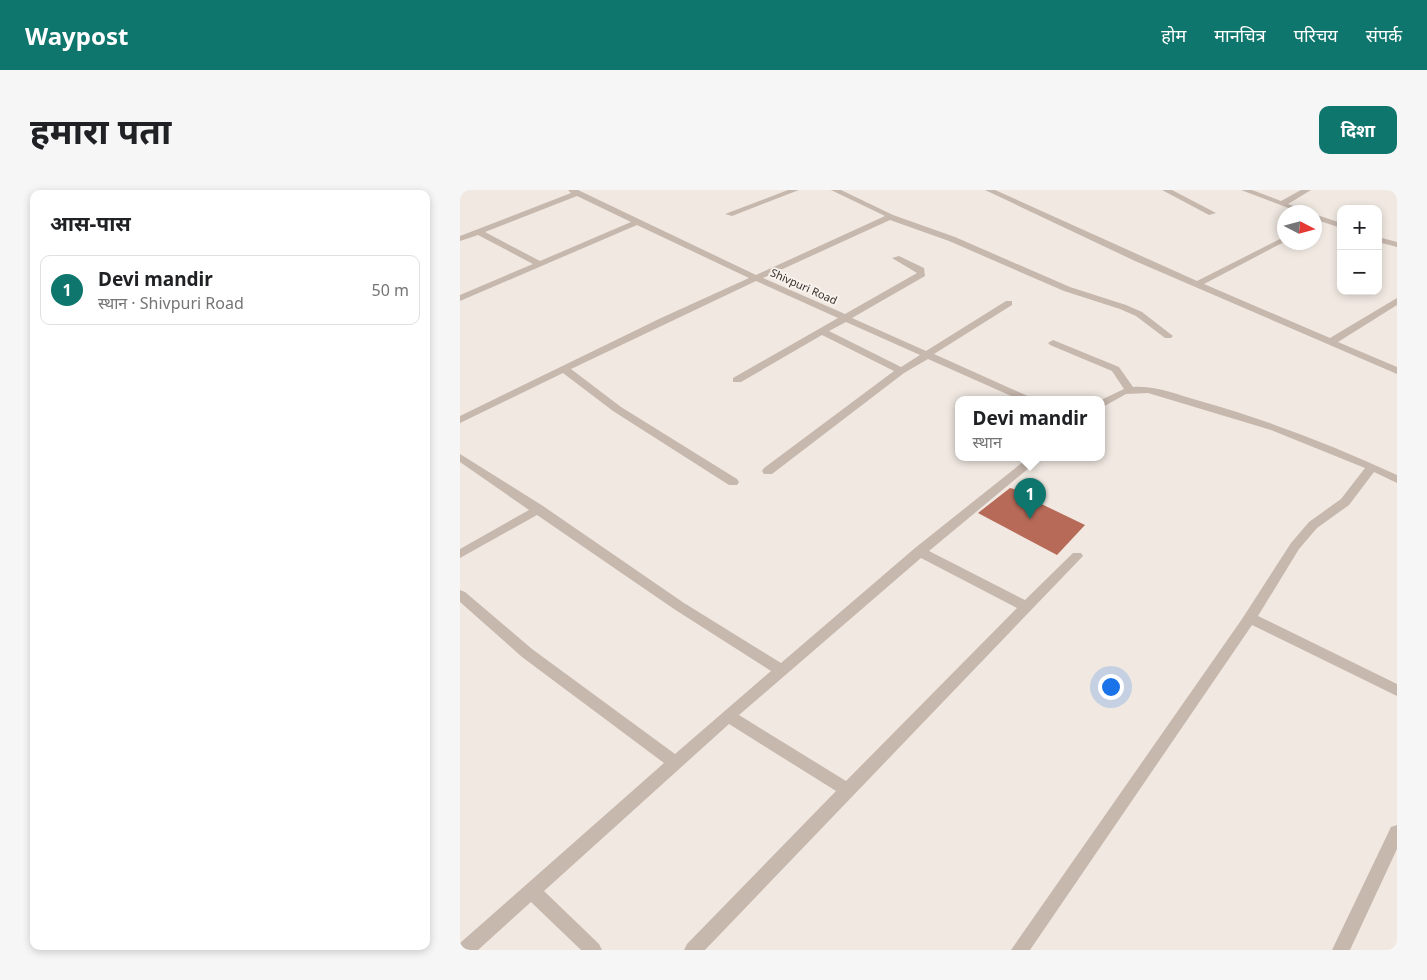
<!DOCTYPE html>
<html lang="hi">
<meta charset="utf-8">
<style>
body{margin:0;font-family:"Noto Sans","Noto Sans Devanagari",sans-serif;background:#f6f6f6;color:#202124}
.controls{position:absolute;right:15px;top:15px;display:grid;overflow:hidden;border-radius:10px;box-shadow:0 2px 8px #0003}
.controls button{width:45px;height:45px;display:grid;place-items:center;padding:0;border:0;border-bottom:1px solid #e0e0e0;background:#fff;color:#202124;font:25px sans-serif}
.compass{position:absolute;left:817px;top:15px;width:45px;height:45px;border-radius:50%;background:#fff;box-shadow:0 2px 8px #0003;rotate:96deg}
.you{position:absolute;left:650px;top:496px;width:18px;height:18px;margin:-12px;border:4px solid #fff;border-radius:50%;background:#1a73e8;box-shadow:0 0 0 8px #1a73e833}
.badge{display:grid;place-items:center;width:32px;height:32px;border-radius:50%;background:#0f766e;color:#fff;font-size:16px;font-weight:700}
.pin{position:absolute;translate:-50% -41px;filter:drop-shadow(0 1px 2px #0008)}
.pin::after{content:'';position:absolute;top:26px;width:18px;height:15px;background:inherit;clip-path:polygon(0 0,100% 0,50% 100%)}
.popup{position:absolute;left:495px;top:206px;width:150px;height:65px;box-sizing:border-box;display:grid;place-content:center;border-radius:10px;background:#fff;filter:drop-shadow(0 1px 4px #0005);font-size:16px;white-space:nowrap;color:#757577}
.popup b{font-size:19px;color:#202124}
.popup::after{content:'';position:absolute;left:50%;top:100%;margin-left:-10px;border:10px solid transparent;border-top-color:#fff}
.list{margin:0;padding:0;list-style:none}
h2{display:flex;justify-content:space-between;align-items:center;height:65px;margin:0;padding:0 20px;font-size:21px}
h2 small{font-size:16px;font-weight:400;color:#757577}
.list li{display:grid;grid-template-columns:32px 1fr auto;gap:15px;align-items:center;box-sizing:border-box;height:70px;margin:0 10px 10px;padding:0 10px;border:1px solid #e0e0e0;border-radius:10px}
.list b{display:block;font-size:19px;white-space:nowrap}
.list p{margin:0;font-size:16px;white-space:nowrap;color:#757577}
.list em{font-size:16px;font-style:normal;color:#757577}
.map{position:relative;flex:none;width:937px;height:760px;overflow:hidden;border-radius:10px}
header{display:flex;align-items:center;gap:30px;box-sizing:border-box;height:70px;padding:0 25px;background:#0f766e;color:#fff}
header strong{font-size:24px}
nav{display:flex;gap:28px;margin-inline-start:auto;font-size:18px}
.intro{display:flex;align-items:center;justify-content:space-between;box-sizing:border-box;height:120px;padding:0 30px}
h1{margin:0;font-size:35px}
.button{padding:12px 22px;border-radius:10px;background:#0f766e;color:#fff;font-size:18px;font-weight:700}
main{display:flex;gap:30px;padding:0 30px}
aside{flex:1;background:#fff;border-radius:10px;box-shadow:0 2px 8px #0003}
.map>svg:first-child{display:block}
.building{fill:#b76a58}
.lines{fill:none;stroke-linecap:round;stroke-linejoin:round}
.minor{fill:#c7b8ae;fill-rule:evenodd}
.labels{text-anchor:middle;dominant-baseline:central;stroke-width:4;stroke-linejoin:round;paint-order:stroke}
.far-street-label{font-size:11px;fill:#372e2b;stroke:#f8f2ed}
</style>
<header>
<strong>Waypost</strong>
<nav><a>होम</a><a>मानचित्र</a><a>परिचय</a><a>संपर्क</a></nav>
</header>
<div class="intro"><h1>हमारा पता</h1><a class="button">दिशा</a></div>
<main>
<aside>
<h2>आस-पास<small></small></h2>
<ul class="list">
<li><span class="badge">1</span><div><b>Devi mandir</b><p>स्थान · Shivpuri Road</p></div><em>50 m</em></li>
</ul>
</aside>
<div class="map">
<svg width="937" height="760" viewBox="0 0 937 760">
<rect width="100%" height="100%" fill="#f0e8e1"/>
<path class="building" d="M550 298 573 304 569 308 625 335 597 365 518 323Z"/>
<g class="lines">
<path class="minor" d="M108 0H118L296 85 425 26 371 0H381L433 25 495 47 610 97 666 115 682 122 713 146 711 148H705L676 126 660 119 604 101 489 51 430 30 303 88 385 124 457 83 432 68 439 66 464 78 465 86 392 128 466 161 546 111H552V115L474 164 572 208 573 210H560L468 169 444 183 312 284H304L302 281 304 278 434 181 362 145 281 192H273V188L378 128 296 91 111 179 161 217 277 289 279 292 277 295H269L153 221 103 183 0 233V226L201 128 289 88 177 35 0 111V105L73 74 18 45 0 51V46L111 3ZM117 6 171 32 80 71 25 42ZM386 132 460 165 441 177 369 141Z
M328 0H339L272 26 265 24Z
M525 0H535L737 91 824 47V52L744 94 870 148 937 108V115L878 152 937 177V184L675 71Z
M702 0H712L756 23 749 25Z
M781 0H792L821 11 841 0H851L828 14 849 22H839Z
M854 24 881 33V38L854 29Z
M918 47 937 52V57L918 52Z
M593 150 659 177 673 197C695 195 718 205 740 211 807 230 873 255 937 285V293L914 282 889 315 857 338 839 359 798 426 937 494V506L792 435 570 760H551L782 429 831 353 849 332 881 309 905 278 811 240 688 203 666 204 641 218V210L664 199 652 181 590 155 588 153Z
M0 264 83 316 224 413 321 473 455 358 568 268H581L469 361 565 410 613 363H621L623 366 245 760H224L227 754 376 601 269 534 84 701 139 754 142 760H121L71 712 18 760H0V753L204 573 62 467 0 412V400L5 402 72 459 215 564 311 481 214 419 77 325 0 368V359L69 320 0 272ZM461 368 557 418 386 591 279 525Z
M937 635V659L890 760H872L931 637Z"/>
</g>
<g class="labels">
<g class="far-street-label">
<text transform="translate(344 96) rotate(24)">Shivpuri Road</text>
</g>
</g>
</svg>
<div class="controls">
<button>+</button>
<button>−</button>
</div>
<svg class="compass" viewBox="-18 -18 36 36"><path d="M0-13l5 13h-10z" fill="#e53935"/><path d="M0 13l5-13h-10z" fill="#757577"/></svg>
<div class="you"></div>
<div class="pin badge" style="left:570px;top:329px">1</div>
<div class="popup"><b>Devi mandir</b>स्थान</div>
</div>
</main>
